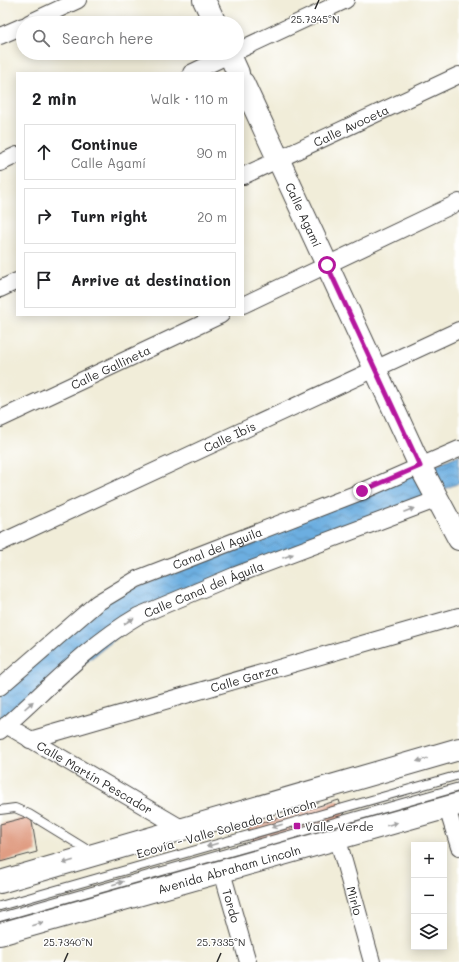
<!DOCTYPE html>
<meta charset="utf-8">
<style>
body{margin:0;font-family:Mali,sans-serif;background:#f2f2f2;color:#202124}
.controls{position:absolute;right:12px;bottom:12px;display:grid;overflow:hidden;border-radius:0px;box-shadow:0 2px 10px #0003}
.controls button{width:36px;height:36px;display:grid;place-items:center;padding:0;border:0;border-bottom:1px solid #e0e0e0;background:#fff;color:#202124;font:20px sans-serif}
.stop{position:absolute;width:12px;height:12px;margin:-9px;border:3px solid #b5179e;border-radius:50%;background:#fff}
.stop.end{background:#b5179e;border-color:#fff;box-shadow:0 1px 4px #0008}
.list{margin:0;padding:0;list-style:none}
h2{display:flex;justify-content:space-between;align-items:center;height:52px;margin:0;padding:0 16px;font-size:17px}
h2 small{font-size:13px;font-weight:400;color:#757577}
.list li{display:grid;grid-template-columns:26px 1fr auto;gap:12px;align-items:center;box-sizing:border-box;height:56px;margin:0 8px 8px;padding:0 8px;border:1px solid #e0e0e0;border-radius:0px}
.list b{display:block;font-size:15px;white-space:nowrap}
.list p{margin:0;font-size:13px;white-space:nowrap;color:#757577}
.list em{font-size:13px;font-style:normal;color:#757577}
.icon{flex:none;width:22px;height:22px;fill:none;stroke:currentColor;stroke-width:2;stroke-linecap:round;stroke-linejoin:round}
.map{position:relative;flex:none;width:459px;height:962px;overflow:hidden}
.search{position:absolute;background:#fff;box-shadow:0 2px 10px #0003;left:16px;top:16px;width:228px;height:44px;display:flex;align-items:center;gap:10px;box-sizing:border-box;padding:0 14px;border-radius:22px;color:#757577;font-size:15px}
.panel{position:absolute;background:#fff;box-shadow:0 2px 10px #0003;left:16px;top:72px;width:228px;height:244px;border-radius:0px}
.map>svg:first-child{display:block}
.water{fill:url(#water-waves);stroke:#4c6c86}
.building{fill:#e09d83}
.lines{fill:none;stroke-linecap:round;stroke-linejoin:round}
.lane-casing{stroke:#494845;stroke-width:10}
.street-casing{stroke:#494845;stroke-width:18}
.secondary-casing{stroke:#494845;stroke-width:24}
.lane{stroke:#fff;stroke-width:8}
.street{stroke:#fff;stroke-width:16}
.secondary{stroke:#fff;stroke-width:22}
.oneway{fill:#a0a0a0}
.route{stroke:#b5179e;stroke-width:5}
.ticks{fill:none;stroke:#2b2b2b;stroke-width:1.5}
.poi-dot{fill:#b5179e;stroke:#fff;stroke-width:1.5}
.labels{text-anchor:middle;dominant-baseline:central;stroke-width:3;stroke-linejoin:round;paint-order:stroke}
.street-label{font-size:12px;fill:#2b2b2b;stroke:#fff}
.poi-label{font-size:12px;fill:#2b2b2b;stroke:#fff;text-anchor:start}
.ticks-label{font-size:10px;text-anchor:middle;fill:#2b2b2b;stroke:#fff;stroke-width:3;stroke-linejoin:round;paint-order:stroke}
</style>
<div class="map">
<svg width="459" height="962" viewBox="0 0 459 962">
<defs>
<pattern id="water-waves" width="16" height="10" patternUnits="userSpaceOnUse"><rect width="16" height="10" fill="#6caee0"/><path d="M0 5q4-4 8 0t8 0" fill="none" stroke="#598eb6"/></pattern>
</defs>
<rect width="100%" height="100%" fill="#fff"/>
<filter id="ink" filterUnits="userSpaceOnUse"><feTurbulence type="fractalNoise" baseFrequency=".025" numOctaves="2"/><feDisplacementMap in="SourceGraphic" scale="8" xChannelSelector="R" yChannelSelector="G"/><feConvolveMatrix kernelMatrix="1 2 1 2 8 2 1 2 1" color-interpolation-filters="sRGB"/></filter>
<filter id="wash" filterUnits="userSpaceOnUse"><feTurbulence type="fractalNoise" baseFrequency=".012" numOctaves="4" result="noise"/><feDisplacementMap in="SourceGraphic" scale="16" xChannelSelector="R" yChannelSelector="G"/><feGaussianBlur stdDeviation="0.9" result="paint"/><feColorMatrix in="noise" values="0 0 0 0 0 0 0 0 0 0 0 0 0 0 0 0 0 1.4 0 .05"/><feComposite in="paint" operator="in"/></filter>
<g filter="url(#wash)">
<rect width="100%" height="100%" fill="#f1edd9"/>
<path class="water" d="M459 455V483L153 609 0 731V687L97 603Z"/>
<g id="blocks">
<path class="building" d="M339 800 347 825 255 852 248 827Z
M31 816 37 852 0 862V824Z"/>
</g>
</g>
<g filter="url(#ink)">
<use href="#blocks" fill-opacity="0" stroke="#494845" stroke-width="1"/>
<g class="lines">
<g class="lane-casing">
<path id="lane" d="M0 810 15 808 29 814 91 852
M0 906 459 775
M0 917 459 787"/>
</g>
<g class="street-casing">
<g id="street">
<path d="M29 23 78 0"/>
<path d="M0 36 23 26"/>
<path d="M237 51 346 0"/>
<path d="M191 73 233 53"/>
<path d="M0 163 17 155"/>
<path id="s1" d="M243 176 459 75"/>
<path d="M0 289 17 281"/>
<path d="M243 305 459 202"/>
<path id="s2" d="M0 419 221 315"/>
<path id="s3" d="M0 543 459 330"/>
<path id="s4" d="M0 687 97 603 137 579 363 491 459 449"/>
<path id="s5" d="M6 725 183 829"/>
<path id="s6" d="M0 731C45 692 86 646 138 616L236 575 438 499"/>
<path id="s7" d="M30 740 459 616"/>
<path d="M447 808 459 847"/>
<path id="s8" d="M338 840 372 962"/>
<path id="s9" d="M222 872 248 962"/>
</g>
</g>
<g class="secondary-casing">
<g id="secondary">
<path d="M204 0 215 23"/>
<path d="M229 53 238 73"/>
<path id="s10" d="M243 83 420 466 459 539"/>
<path d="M0 882 459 749"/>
<path id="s11" d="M0 934 459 804"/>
</g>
</g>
<use href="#lane" class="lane"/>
<use href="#street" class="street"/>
<use href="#secondary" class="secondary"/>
</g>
<defs><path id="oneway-solid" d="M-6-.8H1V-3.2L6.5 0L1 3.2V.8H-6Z"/></defs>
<g class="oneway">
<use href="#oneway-solid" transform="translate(409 510) rotate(-21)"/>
<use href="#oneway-solid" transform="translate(288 556) rotate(-20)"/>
<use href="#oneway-solid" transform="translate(129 621) rotate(-31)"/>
<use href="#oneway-solid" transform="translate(29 705) rotate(-42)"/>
<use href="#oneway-solid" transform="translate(422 760) rotate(164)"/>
<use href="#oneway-solid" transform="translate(392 824) rotate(-16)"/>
<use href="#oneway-solid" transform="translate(277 826) rotate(163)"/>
<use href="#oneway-solid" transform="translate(212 845) rotate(164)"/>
<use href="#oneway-solid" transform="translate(68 862) rotate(164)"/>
<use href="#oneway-solid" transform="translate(118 883) rotate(-16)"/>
<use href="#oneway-solid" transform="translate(38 924) rotate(-16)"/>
</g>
</g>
<g class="lines" filter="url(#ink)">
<path class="route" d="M327 265 420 466 362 491"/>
</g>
<path class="ticks" d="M315 9 319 0M64 962 68 953M217 962 221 953"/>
<rect class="poi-dot" x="293" y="822" width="8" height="8" rx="2"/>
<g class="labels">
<g class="street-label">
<text stroke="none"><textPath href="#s1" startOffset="119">Calle Avoceta</textPath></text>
<text stroke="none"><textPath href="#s10" startOffset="145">Calle Agamí</textPath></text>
<text stroke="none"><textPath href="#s2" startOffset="122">Calle Gallineta</textPath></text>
<text stroke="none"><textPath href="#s3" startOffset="253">Calle Ibis</textPath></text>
<text stroke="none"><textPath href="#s4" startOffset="261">Canal del Aguila</textPath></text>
<text stroke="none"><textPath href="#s6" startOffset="251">Calle Canal del Águila</textPath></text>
<text stroke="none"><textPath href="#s7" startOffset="223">Calle Garza</textPath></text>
<text stroke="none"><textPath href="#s5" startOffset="103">Calle Martín Pescador</textPath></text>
<text transform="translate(226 828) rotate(-16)">Ecovía - Valle Soleado a Lincoln</text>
<text stroke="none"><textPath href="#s11" startOffset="238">Avenida Abraham Lincoln</textPath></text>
<text stroke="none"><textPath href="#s8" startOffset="63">Mirlo</textPath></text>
<text stroke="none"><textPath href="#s9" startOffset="35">Tordo</textPath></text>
</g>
<g class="poi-label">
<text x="305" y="826">Valle Verde</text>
</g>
</g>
<g class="ticks-label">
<text x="315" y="23">25.7345°N</text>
<text x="68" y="946">25.7340°N</text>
<text x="221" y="946">25.7335°N</text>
</g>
</svg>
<div class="controls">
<button>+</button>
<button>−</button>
<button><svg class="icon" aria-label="layers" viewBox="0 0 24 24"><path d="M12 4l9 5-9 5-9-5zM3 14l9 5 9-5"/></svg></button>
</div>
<div class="stop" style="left:327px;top:265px"></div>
<div class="stop end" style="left:362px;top:491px"></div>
<div class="search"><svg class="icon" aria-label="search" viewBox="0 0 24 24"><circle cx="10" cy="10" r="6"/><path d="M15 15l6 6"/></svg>Search here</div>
<section class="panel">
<h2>2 min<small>Walk · 110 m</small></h2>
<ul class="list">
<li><svg class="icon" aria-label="ahead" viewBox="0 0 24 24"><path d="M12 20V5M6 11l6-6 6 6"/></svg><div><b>Continue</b><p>Calle Agamí</p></div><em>90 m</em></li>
<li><svg class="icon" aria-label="right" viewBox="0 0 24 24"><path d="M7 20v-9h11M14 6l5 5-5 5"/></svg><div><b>Turn right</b></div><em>20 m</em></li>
<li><svg class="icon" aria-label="arrive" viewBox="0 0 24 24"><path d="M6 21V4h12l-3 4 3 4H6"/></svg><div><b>Arrive at destination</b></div></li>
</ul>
</section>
</div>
